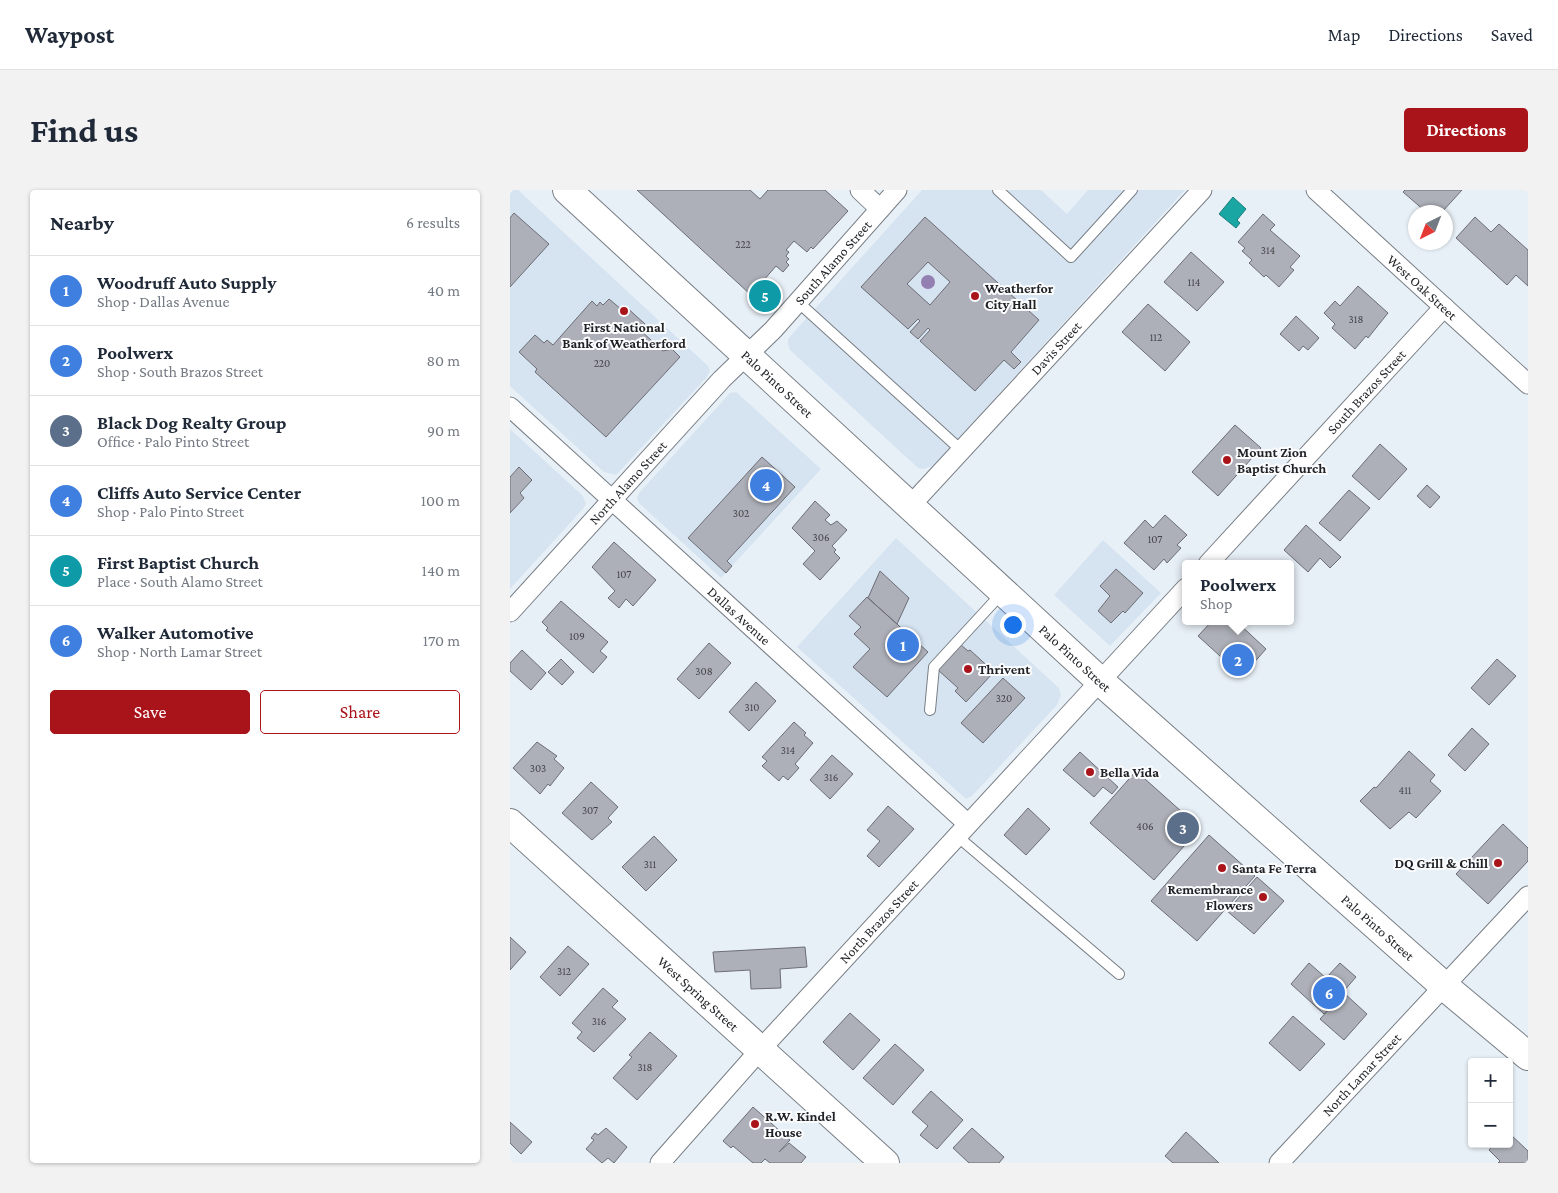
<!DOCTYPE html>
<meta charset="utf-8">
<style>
body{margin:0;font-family:"Crimson Pro",serif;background:#f2f2f3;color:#1f2937}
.controls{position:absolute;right:15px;bottom:15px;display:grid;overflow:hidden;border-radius:5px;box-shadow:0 1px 4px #0004}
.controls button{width:45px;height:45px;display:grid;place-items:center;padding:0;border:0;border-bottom:1px solid #e0e1e3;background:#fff;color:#1f2937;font:25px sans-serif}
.compass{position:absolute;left:898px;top:15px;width:45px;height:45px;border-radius:50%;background:#fff;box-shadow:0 1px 4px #0004;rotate:222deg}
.you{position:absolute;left:502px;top:434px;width:18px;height:18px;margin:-12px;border:4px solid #fff;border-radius:50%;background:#1a73e8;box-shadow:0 0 0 8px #1a73e833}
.badge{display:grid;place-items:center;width:32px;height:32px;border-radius:50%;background:#a9141a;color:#fff;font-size:16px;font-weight:700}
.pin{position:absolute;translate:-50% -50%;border:2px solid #fff;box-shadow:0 1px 5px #0006}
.popup{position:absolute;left:672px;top:370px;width:112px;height:65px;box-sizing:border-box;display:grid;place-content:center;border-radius:5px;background:#fff;filter:drop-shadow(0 1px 4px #0005);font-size:16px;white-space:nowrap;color:#747a83}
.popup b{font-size:19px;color:#1f2937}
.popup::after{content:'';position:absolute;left:50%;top:100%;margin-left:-10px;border:10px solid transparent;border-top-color:#fff}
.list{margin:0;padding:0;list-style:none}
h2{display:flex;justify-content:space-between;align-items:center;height:65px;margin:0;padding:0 20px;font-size:21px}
h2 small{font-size:16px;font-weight:400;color:#747a83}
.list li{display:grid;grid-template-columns:32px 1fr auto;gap:15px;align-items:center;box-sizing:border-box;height:70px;padding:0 20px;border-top:1px solid #e0e1e3}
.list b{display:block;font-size:19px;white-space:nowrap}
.list p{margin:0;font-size:16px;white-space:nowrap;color:#747a83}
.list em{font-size:16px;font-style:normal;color:#747a83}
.actions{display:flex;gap:10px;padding:15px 20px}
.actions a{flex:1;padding:11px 0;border:1px solid #a9141a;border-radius:5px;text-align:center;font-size:18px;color:#a9141a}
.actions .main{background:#a9141a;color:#fff}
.map{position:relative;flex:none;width:1018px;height:973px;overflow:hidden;border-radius:5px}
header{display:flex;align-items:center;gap:30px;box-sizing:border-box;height:70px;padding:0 25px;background:#fff;border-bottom:1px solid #e0e1e3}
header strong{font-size:24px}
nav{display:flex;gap:28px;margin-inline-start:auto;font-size:18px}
.intro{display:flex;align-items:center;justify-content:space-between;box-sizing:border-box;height:120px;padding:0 30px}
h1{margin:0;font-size:35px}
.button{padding:12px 22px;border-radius:5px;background:#a9141a;color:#fff;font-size:18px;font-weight:700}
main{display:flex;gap:30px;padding:0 30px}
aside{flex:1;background:#fff;border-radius:5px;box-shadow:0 1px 4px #0004}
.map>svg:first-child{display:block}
.built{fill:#d6e4f1}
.water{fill:#1aa6a2;stroke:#1c7e7c}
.building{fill:#aeb0b9;stroke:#6c6d76;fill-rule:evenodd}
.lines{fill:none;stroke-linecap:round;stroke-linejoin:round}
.lane-casing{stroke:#777d84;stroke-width:12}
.street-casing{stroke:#777d84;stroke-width:21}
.secondary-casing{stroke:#777d84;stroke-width:30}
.primary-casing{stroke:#777d84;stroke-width:30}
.lane{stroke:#fff;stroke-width:10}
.street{stroke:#fff;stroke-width:19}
.secondary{stroke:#fff;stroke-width:28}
.primary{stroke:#fff;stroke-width:28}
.tree{fill:#937fb1}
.poi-dot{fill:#a9141a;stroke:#fbfcfe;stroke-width:2}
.labels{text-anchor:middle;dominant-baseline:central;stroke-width:4;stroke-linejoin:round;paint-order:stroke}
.number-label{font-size:11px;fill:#434549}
.street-label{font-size:14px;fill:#1f2124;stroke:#fbfcfe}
.poi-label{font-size:14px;font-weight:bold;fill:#1f2124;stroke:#fbfcfe;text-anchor:start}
</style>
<header>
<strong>Waypost</strong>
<nav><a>Map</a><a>Directions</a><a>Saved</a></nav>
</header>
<div class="intro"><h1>Find us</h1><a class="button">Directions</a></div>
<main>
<aside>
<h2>Nearby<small>6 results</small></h2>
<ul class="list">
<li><span class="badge" style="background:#3f7fe0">1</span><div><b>Woodruff Auto Supply</b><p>Shop · Dallas Avenue</p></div><em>40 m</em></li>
<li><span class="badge" style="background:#3f7fe0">2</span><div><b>Poolwerx</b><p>Shop · South Brazos Street</p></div><em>80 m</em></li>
<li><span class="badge" style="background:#5c6f8a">3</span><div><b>Black Dog Realty Group</b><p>Office · Palo Pinto Street</p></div><em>90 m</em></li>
<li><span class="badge" style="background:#3f7fe0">4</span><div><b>Cliffs Auto Service Center</b><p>Shop · Palo Pinto Street</p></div><em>100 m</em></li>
<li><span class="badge" style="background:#0f9aa8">5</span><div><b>First Baptist Church</b><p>Place · South Alamo Street</p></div><em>140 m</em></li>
<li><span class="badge" style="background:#3f7fe0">6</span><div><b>Walker Automotive</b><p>Shop · North Lamar Street</p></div><em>170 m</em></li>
</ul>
<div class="actions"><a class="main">Save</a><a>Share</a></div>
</aside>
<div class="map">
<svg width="1018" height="973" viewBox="0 0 1018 973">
<rect width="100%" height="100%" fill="#e8f0f7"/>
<path class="built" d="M0 0H8L198 176 200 181 196 188 106 285 94 282 0 196Z
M412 0H531L557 24 578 0H675L423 276 413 279 408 278 280 160 278 154V149L284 142Z
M226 202 311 279 211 388 129 313 127 308 129 303 220 203Z
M0 239 73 306 76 314 72 320 0 399Z
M386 348 549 498 551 505 547 515 462 606 456 609 287 457Z
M593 350 651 403 600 456 544 405Z"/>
<path class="water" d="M723 7 736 19 727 30 730 33 726 38 709 24Z"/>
<path class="building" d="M127 0H240L250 9 258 0H315L338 21 303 59 301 57 297 62 284 51 276 60 279 62 276 66 279 69 276 72 279 75 273 82 266 76 241 105Z
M895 0H952L932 22H916L893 2Z
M4 23 39 54 0 97V28Z
M753 24 765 35 760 40 790 66 780 77 784 80 769 97 756 85 754 87 739 73 742 70 732 61 735 58 728 52Z
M415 27 529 130 501 162 511 172 504 179 494 170 465 201 410 151 420 140 418 138 408 149 400 142 410 131 408 129 398 139 351 97ZM418 72 440 92 420 115 397 94Z
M965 27 981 42 989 34 1018 60V96L1006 85 997 95 946 48Z
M681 62 714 92 687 121 654 92Z
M848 96 878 123 858 148 856 146 845 159 822 138 825 134 814 123 825 111 830 116Z
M99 109 111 119 114 115 135 134 130 140 153 161 162 159 170 167 96 247 25 182 27 179 9 162 25 145 34 153 37 150 43 155 82 111 87 116 90 112 93 115Z
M638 114 680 152 655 181 612 142Z
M786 126 809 148 798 160 793 156 789 161 770 144Z
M725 235 751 258 708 306 682 282Z
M870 254 897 279 869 310 842 286Z
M252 267 285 297 217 371 222 376 216 383 178 348Z
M9 277 22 290 10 303 14 308 0 323V287Z
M917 295 930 307 920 318 907 306Z
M839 300 860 318 830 351 809 333Z
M305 311 320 325 315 330 321 335 327 331 337 340 322 356 326 360 324 362 330 368 310 390 293 374 305 361 282 338Z
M655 325 677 345 667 355 671 358 657 373 654 369 644 380 614 353 635 330 643 338Z
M796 335 831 367 820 378 810 368 798 382 774 360Z
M104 352 146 390 123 416 116 409 109 418 98 408 105 401 82 377Z
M606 379 633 403 615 423 613 421 601 433 588 421 600 406 590 396Z
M370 381 399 408 387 434 358 408Z
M357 407 418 462 377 507 343 477 360 459 344 444 351 437 339 426Z
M51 411 98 452 90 461 97 467 83 483 36 440 38 438 32 432Z
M702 431H726L756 459 732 486 688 446Z
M199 453 221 473 189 509 167 489Z
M451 455 458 461 460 460 484 482 456 512 445 501 448 498 428 480Z
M12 460 36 483 21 500 0 481V473Z
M51 469 64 482 52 495 38 482Z
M987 469 1006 486 979 515 961 498Z
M493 488 515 508 473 553 451 533Z
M246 492 266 511 239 541 219 522Z
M284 532 296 543 294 545 303 553 285 574 289 578 278 590 273 586 269 591 252 576 257 571 252 567Z
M962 538 979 554 955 581 938 565Z
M27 552 47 566 44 569 54 578 40 596 38 594 30 604 3 578Z
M899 561 925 585 920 591 931 601 906 628 899 622 880 639 850 611 864 597 866 598Z
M570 562 608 597 602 604 593 597 584 607 553 580Z
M322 565 343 584 320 609 300 590Z
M626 581 690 638 644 690 580 633Z
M81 592 108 617 98 628 102 632 82 650 52 623Z
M378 616 404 639 369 677 357 666 370 651 357 640Z
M518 618 540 639 516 665 494 645Z
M993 634 1018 658V671L978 714 946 684Z
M699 645 745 686 687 751 641 711Z
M144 646 167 670 136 701 112 677Z
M747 687 774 711 744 744 717 721Z
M0 747 16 762 0 780Z
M58 756 79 774 50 806 30 787Z
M295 757 297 777 270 779 271 798 241 799 240 780 205 782 203 762Z
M799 773 816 788 830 773 846 787 814 824 781 794Z
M93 798 108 811 102 817 116 829 84 862 67 848 72 842 62 833Z
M834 803 857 824 834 850 810 829Z
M340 823 370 850 343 880 313 852Z
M783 826 815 854 790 881 759 853Z
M140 842 167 866 127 910 103 888 122 867 119 865Z
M385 854 414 880 383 915 353 888Z
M421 901 453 930 427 959 410 945 418 936 402 922Z
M243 917 280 950 269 962 279 953 296 967 291 973H260L255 969 251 973H243L223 956 221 958 213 951Z
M0 932 22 952 11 964 0 953Z
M96 938 117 957 104 973 98 968 92 973 76 959 84 950 81 948 85 943 88 945Z
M462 938 494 967 489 973H459L443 958Z
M676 942 709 973H663L655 966Z
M999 943 1018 961V973H988L990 971 979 960 984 954H999Z"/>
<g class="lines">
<g class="lane-casing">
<path id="lane" d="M488 0 561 67 622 0
M288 112 451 260
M420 520 424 477 492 403
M447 646 609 784"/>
</g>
<g class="street-casing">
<g id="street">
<path d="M350 0 370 19"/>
<path id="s1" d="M806 0 1018 194"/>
<path id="s2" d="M0 217 458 634"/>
<path id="s3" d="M400 316 692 0"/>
<path id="s4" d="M698 374 934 117"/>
<path id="s5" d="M0 422 212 189 263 140 387 0"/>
<path id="s6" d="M150 973 250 860 676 398"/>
<path id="s7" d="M769 973 1018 706"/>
</g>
</g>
<g class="secondary-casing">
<g id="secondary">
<path id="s8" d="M0 633 375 973"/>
</g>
</g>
<g class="primary-casing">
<g id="primary">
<path id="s9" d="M57 0 590 491 934 796 1018 866"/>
</g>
</g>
<use href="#lane" class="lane"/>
<use href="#street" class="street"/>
<use href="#secondary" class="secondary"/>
<use href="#primary" class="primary"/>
</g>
<circle class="tree" cx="418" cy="92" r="7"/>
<g class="poi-dot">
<circle cx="465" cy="106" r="5"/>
<circle cx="114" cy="121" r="5"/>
<circle cx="717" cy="270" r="5"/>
<circle cx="458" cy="479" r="5"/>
<circle cx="580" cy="582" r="5"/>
<circle cx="988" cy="673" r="5"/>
<circle cx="712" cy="678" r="5"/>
<circle cx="753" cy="707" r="5"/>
<circle cx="245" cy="934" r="5"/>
</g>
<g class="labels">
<g class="number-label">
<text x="233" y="54">222</text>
<text x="758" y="60">314</text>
<text x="684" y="92">114</text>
<text x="846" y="129">318</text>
<text x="646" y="147">112</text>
<text x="92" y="173">220</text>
<text x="231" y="323">302</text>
<text x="311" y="347">306</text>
<text x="645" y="349">107</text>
<text x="114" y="384">107</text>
<text x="67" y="446">109</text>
<text x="194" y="481">308</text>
<text x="494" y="508">320</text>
<text x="242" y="517">310</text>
<text x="278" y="560">314</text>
<text x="28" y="578">303</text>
<text x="321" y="587">316</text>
<text x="895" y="600">411</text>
<text x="80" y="620">307</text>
<text x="635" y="636">406</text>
<text x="140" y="674">311</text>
<text x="54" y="781">312</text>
<text x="89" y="831">316</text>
<text x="135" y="877">318</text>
</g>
<g class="street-label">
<text stroke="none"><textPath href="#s5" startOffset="476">South Alamo Street</textPath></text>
<text stroke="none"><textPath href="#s1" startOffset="144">West Oak Street</textPath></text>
<text stroke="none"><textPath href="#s3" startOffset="215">Davis Street</textPath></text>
<text stroke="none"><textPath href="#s9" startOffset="286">Palo Pinto Street</textPath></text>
<text stroke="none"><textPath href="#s4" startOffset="234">South Brazos Street</textPath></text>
<text stroke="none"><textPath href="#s5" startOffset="175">North Alamo Street</textPath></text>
<text stroke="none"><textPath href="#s2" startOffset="310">Dallas Avenue</textPath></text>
<text stroke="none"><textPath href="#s9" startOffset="691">Palo Pinto Street</textPath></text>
<text stroke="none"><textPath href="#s6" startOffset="326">North Brazos Street</textPath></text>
<text stroke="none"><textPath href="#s9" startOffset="1096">Palo Pinto Street</textPath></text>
<text stroke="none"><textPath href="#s8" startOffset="254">West Spring Street</textPath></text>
<text stroke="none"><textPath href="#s7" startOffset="121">North Lamar Street</textPath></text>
</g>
<g class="poi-label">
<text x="475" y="98">Weatherfor<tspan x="475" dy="16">City Hall</tspan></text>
<text x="114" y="137" text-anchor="middle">First National<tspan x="114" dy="16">Bank of Weatherford</tspan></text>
<text x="727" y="262">Mount Zion<tspan x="727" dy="16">Baptist Church</tspan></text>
<text x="468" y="479">Thrivent</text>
<text x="590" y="582">Bella Vida</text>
<text x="978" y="673" text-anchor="end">DQ Grill &amp; Chill</text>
<text x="722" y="678">Santa Fe Terra</text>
<text x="743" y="699" text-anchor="end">Remembrance<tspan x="743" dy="16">Flowers</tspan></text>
<text x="255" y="926">R.W. Kindel<tspan x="255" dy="16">House</tspan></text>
</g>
</g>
</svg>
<div class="controls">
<button>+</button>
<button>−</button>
</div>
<svg class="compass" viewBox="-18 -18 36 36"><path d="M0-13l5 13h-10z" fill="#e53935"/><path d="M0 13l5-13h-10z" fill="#747a83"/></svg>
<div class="you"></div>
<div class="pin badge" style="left:393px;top:455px;background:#3f7fe0">1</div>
<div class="pin badge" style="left:728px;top:470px;background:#3f7fe0">2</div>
<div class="popup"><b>Poolwerx</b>Shop</div>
<div class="pin badge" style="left:673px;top:638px;background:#5c6f8a">3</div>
<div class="pin badge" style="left:256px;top:295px;background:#3f7fe0">4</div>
<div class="pin badge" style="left:255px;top:106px;background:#0f9aa8">5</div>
<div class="pin badge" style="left:819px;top:803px;background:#3f7fe0">6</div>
</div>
</main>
